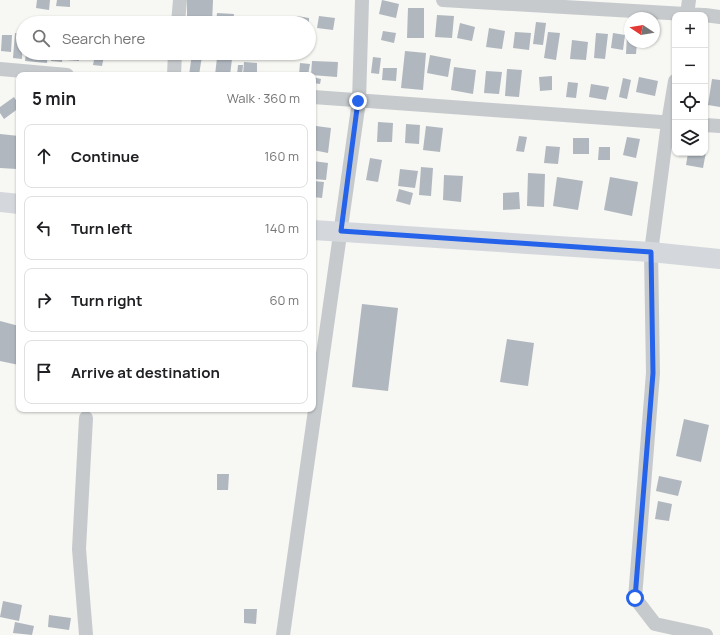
<!DOCTYPE html>
<meta charset="utf-8">
<style>
body{margin:0;font-family:Manrope,sans-serif;background:#f6f6f6;color:#202124}
.controls{position:absolute;right:12px;top:12px;display:grid;overflow:hidden;border-radius:8px;box-shadow:0 1px 3px #0004}
.controls button{width:36px;height:36px;display:grid;place-items:center;padding:0;border:0;border-bottom:1px solid #e0e0e0;background:#fff;color:#202124;font:20px sans-serif}
.compass{position:absolute;left:624px;top:12px;width:36px;height:36px;border-radius:50%;background:#fff;box-shadow:0 1px 3px #0004;rotate:282deg}
.stop{position:absolute;width:12px;height:12px;margin:-9px;border:3px solid #2563eb;border-radius:50%;background:#fff}
.stop.end{background:#2563eb;border-color:#fff;box-shadow:0 1px 4px #0008}
.list{margin:0;padding:0;list-style:none}
h2{display:flex;justify-content:space-between;align-items:center;height:52px;margin:0;padding:0 16px;font-size:17px}
h2 small{font-size:13px;font-weight:400;color:#757577}
.list li{display:grid;grid-template-columns:26px 1fr auto;gap:12px;align-items:center;box-sizing:border-box;height:64px;margin:0 8px 8px;padding:0 8px;border:1px solid #e0e0e0;border-radius:8px}
.list b{display:block;font-size:15px;white-space:nowrap}
.list em{font-size:13px;font-style:normal;color:#757577}
.icon{flex:none;width:22px;height:22px;fill:none;stroke:currentColor;stroke-width:2;stroke-linecap:round;stroke-linejoin:round}
.map{position:relative;flex:none;width:720px;height:635px;overflow:hidden}
.search{position:absolute;background:#fff;box-shadow:0 1px 3px #0004;left:16px;top:16px;width:300px;height:44px;display:flex;align-items:center;gap:10px;box-sizing:border-box;padding:0 14px;border-radius:22px;color:#757577;font-size:15px}
.panel{position:absolute;background:#fff;box-shadow:0 1px 3px #0004;left:16px;top:72px;width:300px;height:340px;border-radius:8px}
.map>svg:first-child{display:block}
.building{fill:#b0b7be}
.lines{fill:none;stroke-linecap:round;stroke-linejoin:round}
.street{stroke:#c6cacd;stroke-width:14}
.secondary{stroke:#d4d8dd;stroke-width:20}
.route{stroke:#2563eb;stroke-width:5}
</style>
<div class="map">
<svg width="720" height="635" viewBox="0 0 720 635">
<rect width="100%" height="100%" fill="#f7f7f3"/>
<path class="building" d="M37 0H50L49 10 36 8Z
M57 0H70V7L56 6Z
M187 0H213L212 23H187Z
M382 0 399 4 396 18 379 14Z
M408 8H424V38H407Z
M217 13 234 14 233 23H216Z
M437 15 454 16 452 38 435 37Z
M297 16 309 18V23H296Z
M319 16 335 18 333 30 317 28Z
M141 17 152 19 151 23H140Z
M536 22 546 23 543 45 533 44Z
M460 23 475 27 472 41 457 38Z
M489 28 505 31 502 49 486 47Z
M383 31 396 33 394 43 381 40Z
M515 32 531 33 529 50 513 48Z
M548 32 560 33 556 60 544 58Z
M15 33 23 34 22 59 13 58Z
M596 33 608 34 605 59 594 58Z
M613 33 625 35 623 50 611 48Z
M627 34H630V42H637L636 54H626Z
M2 35H12L11 52 1 51Z
M572 40 588 42 586 60 570 59Z
M405 51 426 53 423 90 401 88Z
M26 53H48L47 63 25 61Z
M51 53H63L62 62 51 61Z
M67 53H79V61L66 60Z
M107 53H118L117 58H107Z
M121 53H129L128 60H121Z
M192 54 202 56 199 75H189Z
M95 55 104 56 102 66 93 65Z
M430 55 451 59 448 77 427 73Z
M373 57 381 58 379 74 371 73Z
M217 58 232 59 230 75H215Z
M312 61 338 62 337 77 311 75Z
M244 62 257 63V75H243Z
M300 63 310 64 308 75H299Z
M238 65H243L242 75H237Z
M454 67 476 70 473 94 451 90Z
M383 68H397L396 81 382 80Z
M507 69 522 70 519 97 505 96Z
M486 71 502 72 499 94 484 93Z
M552 76V90L540 91 539 77Z
M313 77 321 79 320 84 313 83Z
M639 77 658 81 655 96 636 92Z
M623 78 631 80 627 99 619 97Z
M712 79 720 80V107L708 105Z
M568 82 578 83 576 98 566 97Z
M591 84 609 87 606 100 589 97Z
M14 97 19 105V108L4 119 0 113V107Z
M378 122 393 123 392 142H377Z
M406 124 420 125 419 144 405 143Z
M316 126 331 128 328 153 313 150Z
M426 126 443 128 440 152 423 150Z
M0 134 19 136 17 169 0 168Z
M519 136 527 137 524 152 516 151Z
M627 137 640 139 636 158 623 155Z
M573 138H589V154H573Z
M705 140 708 141 703 168 686 165 688 153H705Z
M546 146 560 147 558 164 544 163Z
M599 147H610V160H598Z
M370 158 382 160 378 182 366 180Z
M313 161 328 163 326 180 313 179Z
M421 167 433 168 431 196 419 195Z
M400 169 418 171 415 188 398 186Z
M528 173 545 174 544 207 527 206Z
M444 175 463 176 461 202 443 200Z
M557 177 583 181 578 210 553 206Z
M610 177 638 182 632 216 604 210Z
M313 181 324 182 322 198 313 197Z
M399 189 413 193 410 205 396 201Z
M519 192 520 209 503 210V193Z
M362 304 398 308 388 391 352 387Z
M0 321 19 326V365L0 361Z
M507 339 534 343 528 386 500 382Z
M684 419 709 425 701 462 676 456Z
M217 474H229L228 490H217Z
M659 476 682 481 678 496 656 491Z
M658 501 672 504 669 521 655 519Z
M3 601 22 605 19 621 0 617Z
M244 609H257L256 624 244 623Z
M49 615 71 618 69 630 48 627Z
M15 622 34 626 32 635 13 633Z"/>
<g class="lines">
<path class="street" d="M443 0 703 15
M687 15 689 0
M705 15 720 17
M178 23 180 0
M0 69 67 75
M174 75 175 53
M675 81 668 123 651 252 653 373 635 598 655 624 706 635
M313 97 675 123
M705 125 720 126
M86 635 79 549 86 418
M283 635 359 101 362 0"/>
<path class="secondary" d="M0 202 19 204
M313 230 651 252 720 259"/>
</g>
<g class="lines">
<path class="route" d="M358 101 341 231 651 252 653 373 635 598"/>
</g>
</svg>
<div class="controls">
<button>+</button>
<button>−</button>
<button><svg class="icon" aria-label="locate" viewBox="0 0 24 24"><circle cx="12" cy="12" r="6"/><path d="M12 2v4M12 18v4M2 12h4M18 12h4"/></svg></button>
<button><svg class="icon" aria-label="layers" viewBox="0 0 24 24"><path d="M12 4l9 5-9 5-9-5zM3 14l9 5 9-5"/></svg></button>
</div>
<svg class="compass" viewBox="-18 -18 36 36"><path d="M0-13l5 13h-10z" fill="#e53935"/><path d="M0 13l5-13h-10z" fill="#757577"/></svg>
<div class="stop" style="left:635px;top:598px"></div>
<div class="stop end" style="left:358px;top:101px"></div>
<div class="search"><svg class="icon" aria-label="search" viewBox="0 0 24 24"><circle cx="10" cy="10" r="6"/><path d="M15 15l6 6"/></svg>Search here</div>
<section class="panel">
<h2>5 min<small>Walk · 360 m</small></h2>
<ul class="list">
<li><svg class="icon" aria-label="ahead" viewBox="0 0 24 24"><path d="M12 20V5M6 11l6-6 6 6"/></svg><div><b>Continue</b></div><em>160 m</em></li>
<li><svg class="icon" aria-label="left" viewBox="0 0 24 24"><path d="M17 20v-9H6M10 6l-5 5 5 5"/></svg><div><b>Turn left</b></div><em>140 m</em></li>
<li><svg class="icon" aria-label="right" viewBox="0 0 24 24"><path d="M7 20v-9h11M14 6l5 5-5 5"/></svg><div><b>Turn right</b></div><em>60 m</em></li>
<li><svg class="icon" aria-label="arrive" viewBox="0 0 24 24"><path d="M6 21V4h12l-3 4 3 4H6"/></svg><div><b>Arrive at destination</b></div></li>
</ul>
</section>
</div>
